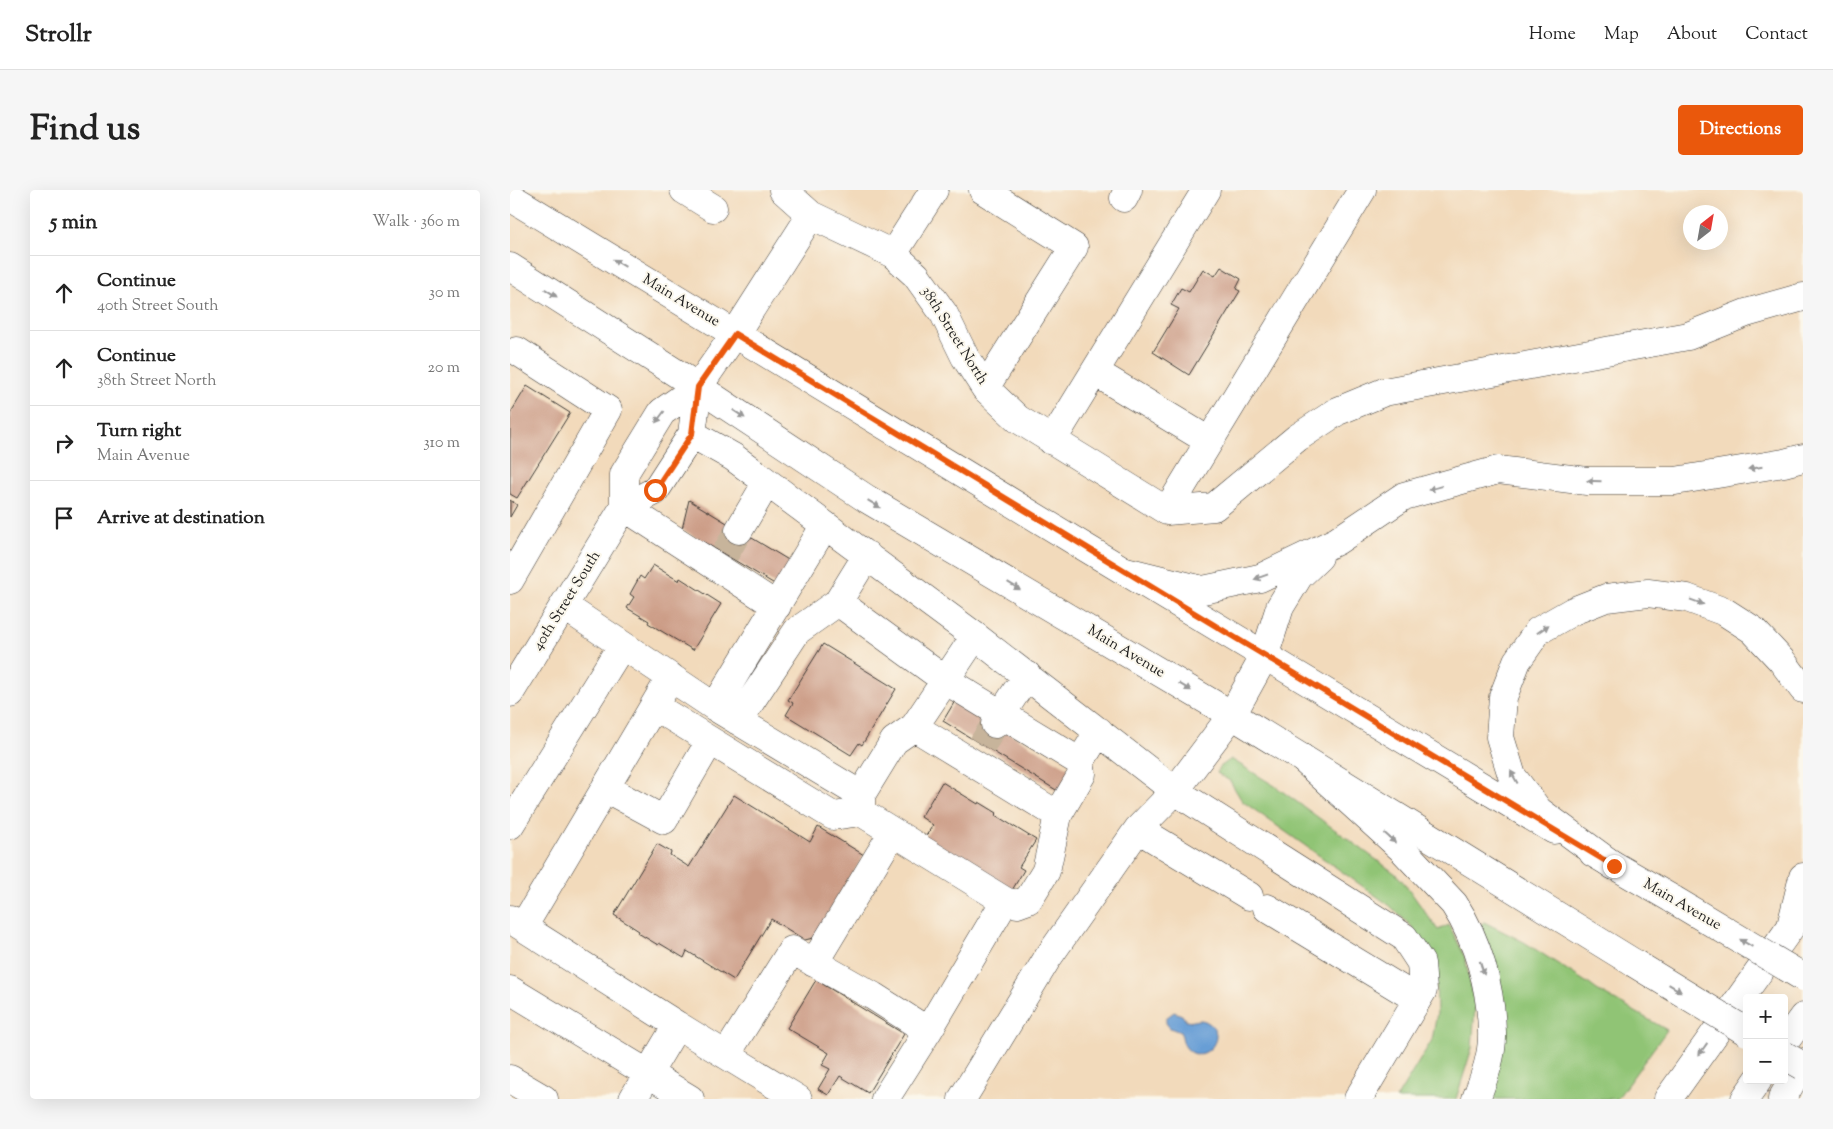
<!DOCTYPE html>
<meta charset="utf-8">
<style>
body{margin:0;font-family:"Sorts Mill Goudy",serif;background:#f6f6f6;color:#222}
.controls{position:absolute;right:15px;bottom:15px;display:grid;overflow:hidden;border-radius:5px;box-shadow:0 5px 20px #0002}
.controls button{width:45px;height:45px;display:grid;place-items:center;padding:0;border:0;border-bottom:1px solid #e0e0e0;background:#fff;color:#222;font:25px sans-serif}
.compass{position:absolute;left:1173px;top:15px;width:45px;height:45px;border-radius:50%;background:#fff;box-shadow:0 5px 20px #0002;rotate:31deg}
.stop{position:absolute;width:15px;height:15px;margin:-11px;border:4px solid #ea580c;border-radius:50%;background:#fff}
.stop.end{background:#ea580c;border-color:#fff;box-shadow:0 1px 5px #0008}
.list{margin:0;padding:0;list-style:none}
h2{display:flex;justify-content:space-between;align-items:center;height:65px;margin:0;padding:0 20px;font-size:21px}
h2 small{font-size:16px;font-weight:400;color:#767676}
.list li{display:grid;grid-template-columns:32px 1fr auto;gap:15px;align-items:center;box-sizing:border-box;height:75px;padding:0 20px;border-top:1px solid #e0e0e0}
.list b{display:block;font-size:19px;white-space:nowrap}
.list p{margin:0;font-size:16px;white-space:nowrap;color:#767676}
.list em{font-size:16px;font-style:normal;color:#767676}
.icon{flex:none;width:28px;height:28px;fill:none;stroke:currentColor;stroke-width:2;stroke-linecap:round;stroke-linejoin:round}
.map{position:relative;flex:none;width:1293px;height:909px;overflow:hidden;border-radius:5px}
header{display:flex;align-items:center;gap:30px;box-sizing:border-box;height:70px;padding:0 25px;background:#fff;border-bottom:1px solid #e0e0e0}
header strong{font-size:24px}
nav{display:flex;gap:28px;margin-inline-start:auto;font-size:18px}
.intro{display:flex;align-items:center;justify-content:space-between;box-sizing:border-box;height:120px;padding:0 30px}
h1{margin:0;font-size:35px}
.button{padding:12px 22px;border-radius:5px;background:#ea580c;color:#fff;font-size:18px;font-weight:700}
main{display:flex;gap:30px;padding:0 30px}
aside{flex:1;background:#fff;border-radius:5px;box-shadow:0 5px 20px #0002}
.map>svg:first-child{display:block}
.green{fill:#90c475;stroke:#567048}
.water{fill:#679ed5;stroke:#425d78}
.building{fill:#cc9c86}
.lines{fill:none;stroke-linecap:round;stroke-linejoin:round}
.minor-tunnel{stroke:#c7b49b;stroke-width:28;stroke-dasharray:28 14;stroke-linecap:butt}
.minor-casing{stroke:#3c3834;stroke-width:29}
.major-casing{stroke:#3c3834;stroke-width:29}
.highway-casing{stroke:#3c3834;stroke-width:29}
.minor{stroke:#fff;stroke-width:28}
.major{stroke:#fff;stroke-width:28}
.highway{stroke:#fff;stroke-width:28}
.major-bridge-casing{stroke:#3c3834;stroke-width:29;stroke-linecap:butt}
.major-bridge{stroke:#fff;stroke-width:28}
.oneway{fill:#999}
.route{stroke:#ea580c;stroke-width:6}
.labels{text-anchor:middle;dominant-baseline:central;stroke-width:4;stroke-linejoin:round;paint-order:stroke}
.street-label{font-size:15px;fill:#1c1c1c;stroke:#fbf7ec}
</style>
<header>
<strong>Strollr</strong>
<nav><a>Home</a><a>Map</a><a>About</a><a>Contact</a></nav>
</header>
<div class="intro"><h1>Find us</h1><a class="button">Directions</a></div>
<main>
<aside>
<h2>5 min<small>Walk · 360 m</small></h2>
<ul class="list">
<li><svg class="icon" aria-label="ahead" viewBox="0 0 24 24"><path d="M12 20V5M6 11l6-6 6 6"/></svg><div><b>Continue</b><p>40th Street South</p></div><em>30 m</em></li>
<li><svg class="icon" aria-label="ahead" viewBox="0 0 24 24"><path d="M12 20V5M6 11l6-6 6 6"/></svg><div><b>Continue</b><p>38th Street North</p></div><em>20 m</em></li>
<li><svg class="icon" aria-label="right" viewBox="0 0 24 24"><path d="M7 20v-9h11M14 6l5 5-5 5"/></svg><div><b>Turn right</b><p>Main Avenue</p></div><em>310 m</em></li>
<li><svg class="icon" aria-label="arrive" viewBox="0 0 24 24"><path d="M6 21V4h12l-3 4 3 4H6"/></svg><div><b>Arrive at destination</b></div></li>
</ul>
</aside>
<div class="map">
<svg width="1293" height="909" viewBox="0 0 1293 909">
<rect width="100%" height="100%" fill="#fbf7ec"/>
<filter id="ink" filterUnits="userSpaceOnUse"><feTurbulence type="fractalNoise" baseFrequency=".02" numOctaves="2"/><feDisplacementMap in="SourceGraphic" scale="10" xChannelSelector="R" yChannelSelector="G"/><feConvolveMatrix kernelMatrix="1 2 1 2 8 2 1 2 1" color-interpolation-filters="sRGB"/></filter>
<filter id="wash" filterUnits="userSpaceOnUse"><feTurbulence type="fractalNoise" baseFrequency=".0096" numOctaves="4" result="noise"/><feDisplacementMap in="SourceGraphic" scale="20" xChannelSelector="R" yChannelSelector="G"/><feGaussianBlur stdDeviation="1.12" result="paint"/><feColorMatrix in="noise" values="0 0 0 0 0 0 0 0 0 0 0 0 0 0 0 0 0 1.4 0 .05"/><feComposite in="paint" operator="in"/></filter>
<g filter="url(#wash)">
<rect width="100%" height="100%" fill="#f2dabb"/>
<path class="green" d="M721 569 765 596 886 684 895 694 928 740 939 735 955 767 965 818 962 858 946 909H886L922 850 927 823 926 792 902 737 879 715 732 611 720 591 707 583 710 577Z
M974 732 1014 752 1079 794 1087 800 1157 840 1107 909H979L993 826 989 783 970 735Z"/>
<path class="water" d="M664 822 672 825 676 831C683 833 688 828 695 831 723 844 691 880 675 856 672 852 673 846 670 842L660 838 656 833V828Z"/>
<g id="blocks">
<path class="building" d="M711 77 731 89 726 99 730 101 679 185 643 162 669 119 661 115 671 98 679 102 693 79 705 86Z
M17 196 60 223 7 308 0 304V224Z
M0 310 7 315 0 327Z
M179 310 280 371 273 399 172 339Z
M143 375 169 391 170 388 211 414 183 460 138 433 139 431 117 418 124 407 120 404 130 386 134 389Z
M313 454 386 499 352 555 349 553 341 565 276 525 283 513 278 510Z
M445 511 563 581 551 603 433 531Z
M432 592 468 614 469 612 487 623 485 625 526 650 509 677 514 680 501 702 414 649 423 635 411 627Z
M224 605 300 652 308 637 354 665 303 748 295 750 261 729 224 790 177 761 174 768 149 753 148 755 128 743 129 741 104 725 147 654 161 662 160 665 179 677Z
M306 790 394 844 358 903 330 886 318 905 308 899 320 879 312 875 319 863 277 838Z"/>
</g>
</g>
<g filter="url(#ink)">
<use href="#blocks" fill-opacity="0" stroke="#3c3834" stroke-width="1"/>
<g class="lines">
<path class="minor-tunnel" d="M215 364 229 340
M472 555 485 534"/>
<g class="minor-casing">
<path id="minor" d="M174 0 203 18
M273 0 301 25
M473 0 564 57 475 198
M614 8 618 0
M383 64 424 0
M585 182 699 251
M182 244 223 267 465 446 665 601 628 639 537 769 452 909
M542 251 696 0
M114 317V284L152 222 188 197 225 144 301 25 383 64 406 85 434 124 455 167 475 198 508 229 657 321
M114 317 267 416
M657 321 704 317 787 248 828 221 874 202 1178 146 1236 123 1293 107
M657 321 852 0
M229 340 257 292
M357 365 328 412 435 490 570 572
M0 390 98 220 7 161
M54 416 205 517 351 605 384 551 404 537 465 446
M0 503 114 317 145 301 182 244 188 197
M144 516 323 626 351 622
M205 517 315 335
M722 525 665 601 894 747 911 773 913 800 848 909
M228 531 287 441 328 412
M485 534 517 485
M404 537 548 625
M95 598 154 630 200 551
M351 605V622L495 711 507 714 518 710 536 681 548 625 572 584 570 572 589 541
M0 635 112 455
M628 639 739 706
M757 718 907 809
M0 729 167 835 123 909
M13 737 161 487
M304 773 383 642
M0 800 180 909
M167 835 288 909
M216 865 282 760 363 806 418 841 495 711
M0 889 34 909
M375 909 418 841"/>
</g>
<g class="major-casing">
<path id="major" d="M0 7C347 219 695 431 1044 640
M0 77 188 197 357 309 722 525 1124 773
M722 525 754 467
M1083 663 1164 710"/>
</g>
<g class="highway-casing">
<path id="highway" d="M616 381 693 400 750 388 827 351 894 306 988 280 1077 291H1165L1274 273 1293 268
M754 467 770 417 789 386 809 367
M792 568 892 659 944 714C968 751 981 798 982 842 983 865 974 888 966 909
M1104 676 1029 621 1002 586 990 547 993 507 1007 471 1028 441 1063 421 1096 408 1138 403 1177 408 1215 422 1243 440 1272 471 1293 499
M1281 736 1293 687
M1274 853 1293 827
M1158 909 1293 720
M1235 909 1248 890
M1272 909 1293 872"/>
</g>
<use href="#minor" class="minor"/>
<use href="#major" class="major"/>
<use href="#highway" class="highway"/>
<g class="major-bridge-casing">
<path id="major-bridge" d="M1164 710 1293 787
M1124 773 1237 842
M1274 865 1293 876"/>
</g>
<use href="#major-bridge" class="major-bridge"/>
</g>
<defs><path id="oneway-solid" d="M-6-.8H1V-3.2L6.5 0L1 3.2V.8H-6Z" transform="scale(1.25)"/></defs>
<g class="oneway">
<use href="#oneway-solid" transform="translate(109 73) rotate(-149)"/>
<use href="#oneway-solid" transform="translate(41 103) rotate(33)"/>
<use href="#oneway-solid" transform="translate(229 224) rotate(34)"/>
<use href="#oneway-solid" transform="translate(150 227) rotate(127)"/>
<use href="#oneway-solid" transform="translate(1245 278) rotate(171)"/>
<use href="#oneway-solid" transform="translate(1084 291) rotate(-179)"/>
<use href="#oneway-solid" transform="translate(925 298) rotate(164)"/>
<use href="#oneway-solid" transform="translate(364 314) rotate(31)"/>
<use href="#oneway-solid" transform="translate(751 387) rotate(160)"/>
<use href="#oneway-solid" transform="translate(504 396) rotate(31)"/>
<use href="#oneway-solid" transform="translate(1187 412) rotate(20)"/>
<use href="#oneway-solid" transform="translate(1033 439) rotate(-35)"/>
<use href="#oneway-solid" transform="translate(675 497) rotate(31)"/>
<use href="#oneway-solid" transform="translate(1004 587) rotate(-119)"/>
<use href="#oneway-solid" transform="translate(880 648) rotate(42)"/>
<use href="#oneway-solid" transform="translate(1236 753) rotate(-149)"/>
<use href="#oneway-solid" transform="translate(972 778) rotate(72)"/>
<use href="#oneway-solid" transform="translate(1165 798) rotate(31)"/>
<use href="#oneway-solid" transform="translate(1193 859) rotate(125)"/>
</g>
</g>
<g class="lines" filter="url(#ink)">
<path class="route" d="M145 300 182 244 188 197 225 144C518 322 810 500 1104 676"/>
</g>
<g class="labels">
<g class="street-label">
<text transform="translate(171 111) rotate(31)">Main Avenue</text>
<text transform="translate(444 146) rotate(58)">38th Street North</text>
<text transform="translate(57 411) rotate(-58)">40th Street South</text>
<text transform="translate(616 462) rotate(31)">Main Avenue</text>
<text transform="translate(1172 715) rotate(30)">Main Avenue</text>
</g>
</g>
</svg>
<div class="controls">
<button>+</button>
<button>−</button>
</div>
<svg class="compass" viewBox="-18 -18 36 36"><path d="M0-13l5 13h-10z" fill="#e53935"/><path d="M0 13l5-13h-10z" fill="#767676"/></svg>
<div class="stop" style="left:145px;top:300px"></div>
<div class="stop end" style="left:1104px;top:676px"></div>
</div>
</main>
